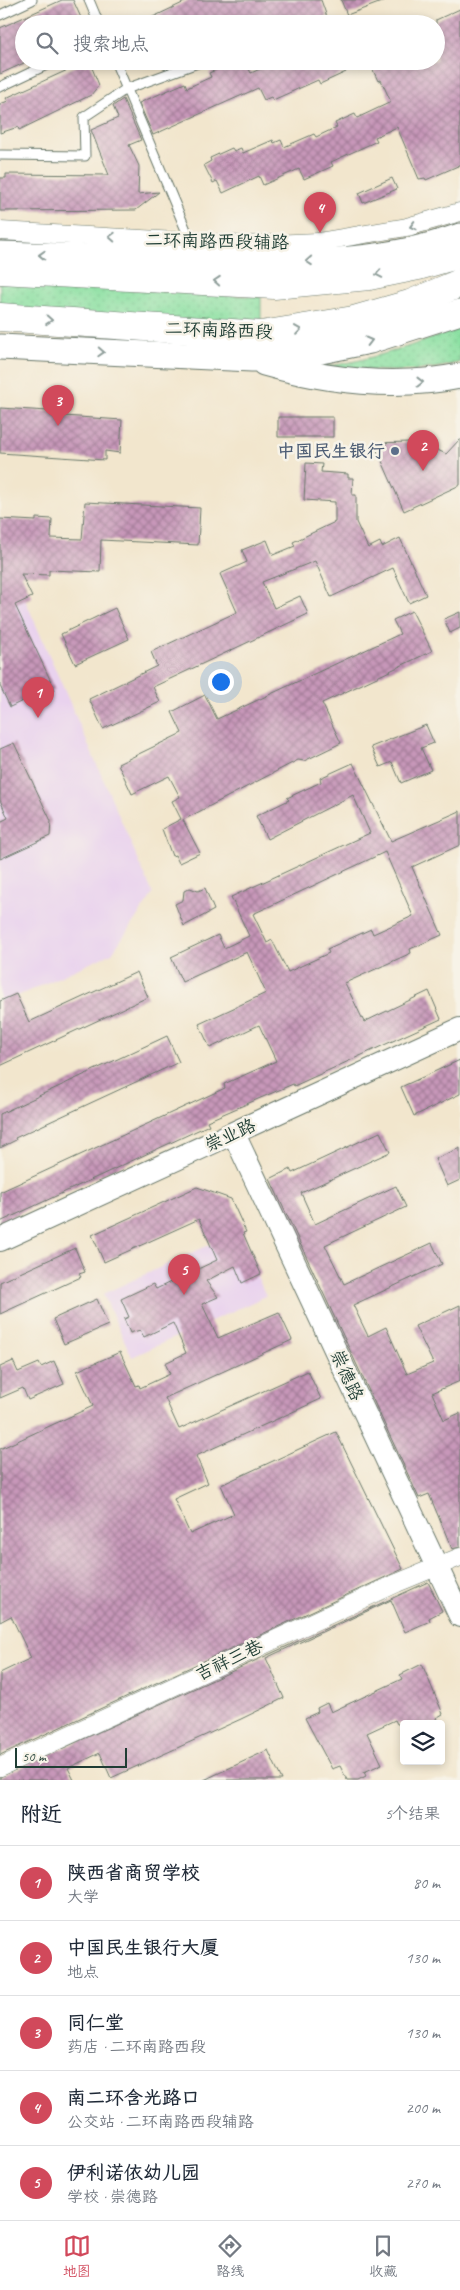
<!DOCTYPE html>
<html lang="zh">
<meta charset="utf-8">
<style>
body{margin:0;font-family:Caveat,"LXGW WenKai TC",sans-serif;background:#f2f2f3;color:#1f2937}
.controls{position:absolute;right:15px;bottom:15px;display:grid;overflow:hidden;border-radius:5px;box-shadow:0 2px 8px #0003}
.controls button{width:45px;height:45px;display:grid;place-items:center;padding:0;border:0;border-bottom:1px solid #e0e1e3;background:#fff;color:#1f2937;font:25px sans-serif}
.scale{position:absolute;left:15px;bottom:12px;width:112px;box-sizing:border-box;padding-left:5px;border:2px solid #1f3d34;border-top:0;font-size:14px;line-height:18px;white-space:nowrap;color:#1f3d34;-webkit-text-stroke:4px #f7f3e8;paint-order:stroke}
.you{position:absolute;left:220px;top:681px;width:18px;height:18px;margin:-12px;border:4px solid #fff;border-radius:50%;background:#1a73e8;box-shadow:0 0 0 8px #1a73e833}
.badge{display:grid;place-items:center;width:32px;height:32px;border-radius:50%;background:#d1495b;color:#fff;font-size:16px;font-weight:700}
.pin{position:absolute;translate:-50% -41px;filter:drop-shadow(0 1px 2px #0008)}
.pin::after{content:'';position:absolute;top:26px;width:18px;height:15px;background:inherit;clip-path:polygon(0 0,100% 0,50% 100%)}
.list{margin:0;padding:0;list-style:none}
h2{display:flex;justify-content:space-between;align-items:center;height:65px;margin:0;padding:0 20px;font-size:21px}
h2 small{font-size:16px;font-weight:400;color:#747a83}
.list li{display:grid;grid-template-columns:32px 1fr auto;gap:15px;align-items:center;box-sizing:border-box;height:75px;padding:0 20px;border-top:1px solid #e0e1e3}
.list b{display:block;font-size:19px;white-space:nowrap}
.list p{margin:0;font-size:16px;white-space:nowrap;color:#747a83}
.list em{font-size:16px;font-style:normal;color:#747a83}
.icon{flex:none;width:28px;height:28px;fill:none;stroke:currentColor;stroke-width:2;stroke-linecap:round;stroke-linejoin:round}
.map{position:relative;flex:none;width:460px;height:1780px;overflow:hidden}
.search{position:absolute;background:#fff;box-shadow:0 2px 8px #0003;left:15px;right:15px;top:15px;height:55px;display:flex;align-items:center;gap:12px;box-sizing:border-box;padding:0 18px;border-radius:28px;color:#747a83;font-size:19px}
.sheet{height:440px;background:#fff}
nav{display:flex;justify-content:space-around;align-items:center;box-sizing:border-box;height:70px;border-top:1px solid #e0e1e3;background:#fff;font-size:14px;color:#747a83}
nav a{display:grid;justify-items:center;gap:2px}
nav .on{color:#d1495b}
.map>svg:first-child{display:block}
.built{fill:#e9d2ee}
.grass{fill:url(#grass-dots);stroke:#558e6b}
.building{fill:url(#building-cross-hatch);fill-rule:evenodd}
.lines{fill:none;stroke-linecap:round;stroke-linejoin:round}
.service-casing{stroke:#69786a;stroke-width:11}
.minor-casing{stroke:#69786a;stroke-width:19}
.tertiary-casing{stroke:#69786a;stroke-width:24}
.secondary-casing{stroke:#69786a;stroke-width:27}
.trunk-casing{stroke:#69786a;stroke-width:29}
.service{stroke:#fff;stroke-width:9}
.minor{stroke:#fff;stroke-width:18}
.tertiary{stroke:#fff;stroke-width:22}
.secondary{stroke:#fff;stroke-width:25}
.trunk{stroke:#fff;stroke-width:28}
.oneway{stroke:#8f9e9a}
.service-dot{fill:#5c6f8a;stroke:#f7f3e8;stroke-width:2}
.labels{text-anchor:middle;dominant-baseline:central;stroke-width:5;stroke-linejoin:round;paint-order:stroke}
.street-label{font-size:18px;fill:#1f3d34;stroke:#f7f3e8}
.service-label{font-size:18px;font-weight:bold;fill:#4e5e75;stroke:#f7f3e8;text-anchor:end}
</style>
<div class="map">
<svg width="460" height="1780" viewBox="0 0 460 1780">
<defs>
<pattern id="grass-dots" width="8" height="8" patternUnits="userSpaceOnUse" patternTransform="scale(1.25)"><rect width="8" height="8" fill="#8be0a2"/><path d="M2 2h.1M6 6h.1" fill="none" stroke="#78c18c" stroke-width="1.8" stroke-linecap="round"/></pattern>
<pattern id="building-cross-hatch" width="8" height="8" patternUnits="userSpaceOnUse" patternTransform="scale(1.25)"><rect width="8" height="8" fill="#c797b9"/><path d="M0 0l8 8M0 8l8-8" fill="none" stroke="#a17c97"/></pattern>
</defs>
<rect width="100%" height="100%" fill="#f7f3e8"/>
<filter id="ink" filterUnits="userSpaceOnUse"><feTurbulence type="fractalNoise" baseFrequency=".02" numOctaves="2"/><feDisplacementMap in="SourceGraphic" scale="10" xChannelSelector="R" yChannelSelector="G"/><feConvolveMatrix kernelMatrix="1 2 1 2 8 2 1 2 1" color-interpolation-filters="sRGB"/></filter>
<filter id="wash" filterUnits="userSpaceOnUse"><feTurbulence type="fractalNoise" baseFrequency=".0096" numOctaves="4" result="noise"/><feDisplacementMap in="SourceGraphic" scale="20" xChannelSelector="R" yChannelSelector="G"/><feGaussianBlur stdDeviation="1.12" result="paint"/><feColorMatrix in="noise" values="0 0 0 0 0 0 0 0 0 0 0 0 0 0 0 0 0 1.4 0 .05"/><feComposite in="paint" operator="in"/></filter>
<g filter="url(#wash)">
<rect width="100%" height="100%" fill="#f2e6cd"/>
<path class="built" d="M0 542 153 894 112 953 0 1004Z
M237 1232 266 1296 132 1357 103 1294Z"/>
<path class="grass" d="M0 281 261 297V321L197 322 0 312Z
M460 328V362C413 376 372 370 324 367 371 360 415 345 460 328Z"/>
<g id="blocks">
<path class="building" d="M62 0H73L82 20 74 24H24V63L0 74V28Z
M189 0H321L327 17 309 24H138Z
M341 0H384V1L347 15Z
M460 9V165L426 180 425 178 419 179 397 127 375 137 377 141 331 162 333 166 304 179 299 169 263 185 259 176 223 193 217 181 213 183 204 165 211 161 210 158 232 148 234 151 241 148 243 153 273 140 274 143 281 140 284 147 314 134 316 137 337 127 335 123 355 114 357 118 391 102 381 80 378 81 369 61H436V20Z
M245 61 251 73 278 61H344L346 72 320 84 318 80 273 100 271 97 264 100 258 88 153 135 139 103 185 83 187 88 211 77 209 73 229 64 231 68Z
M83 63 84 66 90 63 99 85 91 95 19 130 18 127 0 133V104L8 101 6 98Z
M123 99 141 140 129 145 139 166 138 194 159 192 136 210 0 211V178H6V174L109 175 91 130 118 118 113 106Z
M392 178 397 189 363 203 359 193Z
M0 408 64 412V416L122 420 120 453 105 451V460L0 453Z
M278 417H333V437H278Z
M460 439V485L404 511 374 443 410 442 427 445 446 454Z
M306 463 322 464 321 472 348 474V478H353L352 495H356V522L368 548 380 542 382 547 400 538 426 595 409 603 393 568 331 597 315 561 262 582 274 608 300 596 308 614 153 687 160 702 103 729 89 699 157 666 151 652 237 612 220 574 247 562 242 550 267 540 273 555 295 546 293 542 335 522V502L304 500Z
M85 502 200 508 198 545 101 540 100 572 49 570V575L21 574 32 597 15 605 55 690 39 697 37 694 10 707 0 686V519L36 521V518L52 519 51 538 82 539Z
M115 608 129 639 75 664 61 634Z
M412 611 432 651 322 703 341 743 304 761 298 760 183 820 200 853 179 863 175 855 172 856 162 829 181 819 172 801 180 797 169 776 132 794 118 764 182 733 172 712 205 695 217 719 400 634 393 620Z
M460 612V628L450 633 444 619Z
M426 725 434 743 421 748 431 770 401 783 392 762 380 767 371 747Z
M14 743 51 821 50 836 0 859V822L8 818 0 800V749Z
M353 763 391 841 460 811V845L412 867 442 935 410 949 411 953 345 983 364 1022 429 991 441 1019 294 1086 293 1084 207 1121 209 1125 0 1222V1192L225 1088 224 1084 276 1061 259 1025 210 1048 199 1024 266 993 247 952 182 982 171 957 218 935 224 948 249 936 231 897 370 833 353 795 267 839 256 816 289 800 287 798 321 782 320 778ZM385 852 413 916 373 934 371 929 327 949 329 953 288 972 272 940 267 943 253 914Z
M190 888 198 891 205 888 214 910 184 926 175 904 183 900 184 891Z
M137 972 148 997 0 1066V1001L16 994 29 1022Z
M167 1036 179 1062 15 1138 16 1140 0 1148V1114Z
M460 1060V1094L414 1116 401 1087Z
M380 1132 390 1152 301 1193 315 1224 396 1186 406 1207 325 1245 344 1284 432 1243 442 1264 353 1305 368 1336 386 1327 407 1374 433 1363 415 1326 460 1305V1381L432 1393 444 1420 460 1413V1547L452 1549 429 1494 419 1498 270 1179 290 1169 292 1173Z
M460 1148V1180L447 1186 435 1159Z
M197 1187 231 1199 246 1232 243 1233 261 1274 242 1283 235 1266 206 1281 218 1297 202 1304 218 1338 279 1312 292 1340 165 1398 179 1429 308 1371 321 1399 196 1456 208 1483 174 1499 190 1534 234 1514 221 1485 336 1432 403 1569 0 1755V1673L31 1658 11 1616 0 1622V1449L93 1406 77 1371 120 1352 136 1386 139 1385 140 1388 170 1374 165 1363 186 1353 173 1323 144 1337 140 1330 130 1333 124 1319 129 1317 121 1299 153 1284 156 1289 217 1260 199 1219 104 1262 92 1235Z
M75 1248 85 1272 79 1274 81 1277 0 1314V1282Z
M97 1299 108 1325 64 1344 53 1319Z
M13 1361 18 1372 39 1363 41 1367 54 1361 64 1384 28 1400 23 1388 0 1398V1367Z
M428 1582 442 1611 429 1618 430 1621 405 1632 391 1600 266 1658 284 1698 241 1719 111 1778 100 1753 68 1768 74 1780H0V1777Z
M422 1664 443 1714 436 1718 439 1724H397L395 1720 367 1733 382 1764 364 1772 366 1776 358 1780H347L340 1766 332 1769 305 1718 318 1712 317 1708 327 1703 331 1712 402 1679 400 1675Z
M268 1750 282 1780H204Z"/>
</g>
</g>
<g filter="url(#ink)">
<use href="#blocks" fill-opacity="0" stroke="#69786a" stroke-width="1"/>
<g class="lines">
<g class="service-casing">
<path id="service" d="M89 0 99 24
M0 15 32 0
M345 24 346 23
M115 61 191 242
M0 87 55 61
M0 155 85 156 84 117 126 89 203 61"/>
</g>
<g class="minor-casing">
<path id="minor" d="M0 231 247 245 318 242 407 227 460 212
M0 1767 397 1583 460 1557"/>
</g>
<g class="tertiary-casing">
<path id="tertiary" d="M234 1134 460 1616
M0 1240 460 1029"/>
</g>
<g class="secondary-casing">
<path id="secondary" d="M0 254C63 256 126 258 190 260 280 263 374 267 460 236
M0 347 252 359 321 351 370 341 460 312
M264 363C327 381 395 389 460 376"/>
</g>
<g class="trunk-casing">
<path id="trunk" d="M0 270 274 285 369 276 418 266 460 254
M0 317 261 335 354 320 410 304 460 283"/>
</g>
<use href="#service" class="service"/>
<use href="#minor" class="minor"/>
<use href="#tertiary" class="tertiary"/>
<use href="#secondary" class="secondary"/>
<use href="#trunk" class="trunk"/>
</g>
<defs><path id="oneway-chevron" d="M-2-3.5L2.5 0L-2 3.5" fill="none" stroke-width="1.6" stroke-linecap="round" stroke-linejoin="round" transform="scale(1.25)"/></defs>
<g class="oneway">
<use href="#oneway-chevron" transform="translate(413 226) rotate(165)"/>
<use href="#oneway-chevron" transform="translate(112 237) rotate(-177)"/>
<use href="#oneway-chevron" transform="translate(42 255) rotate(-178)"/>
<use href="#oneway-chevron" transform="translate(309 261) rotate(176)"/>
<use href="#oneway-chevron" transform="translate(379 274) rotate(169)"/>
<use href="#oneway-chevron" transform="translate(217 281) rotate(-176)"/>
<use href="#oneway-chevron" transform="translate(49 320) rotate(4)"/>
<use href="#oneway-chevron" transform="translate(298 330) rotate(-8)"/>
<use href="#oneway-chevron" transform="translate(369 341) rotate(-14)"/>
<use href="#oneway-chevron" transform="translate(101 352) rotate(3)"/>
<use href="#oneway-chevron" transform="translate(420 382) rotate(-1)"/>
</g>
</g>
<circle class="service-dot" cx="395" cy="451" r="5"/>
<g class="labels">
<g class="street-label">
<text transform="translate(217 241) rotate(1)">二环南路西段辅路</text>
<text transform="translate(219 330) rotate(2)">二环南路西段</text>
<text transform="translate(230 1135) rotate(-25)">崇业路</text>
<text transform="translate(347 1375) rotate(65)">崇德路</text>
<text transform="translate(229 1660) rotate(-25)">吉祥三巷</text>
</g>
<g class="service-label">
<text x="385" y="451">中国民生银行</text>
</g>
</g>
</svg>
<div class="controls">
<button><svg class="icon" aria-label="layers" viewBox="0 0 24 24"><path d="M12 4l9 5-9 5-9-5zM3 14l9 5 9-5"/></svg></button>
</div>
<div class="scale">50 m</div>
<div class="you"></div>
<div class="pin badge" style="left:38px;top:718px">1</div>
<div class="pin badge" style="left:423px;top:471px">2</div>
<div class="pin badge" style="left:58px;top:426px">3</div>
<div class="pin badge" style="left:320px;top:233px">4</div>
<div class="pin badge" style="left:184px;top:1295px">5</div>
<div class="search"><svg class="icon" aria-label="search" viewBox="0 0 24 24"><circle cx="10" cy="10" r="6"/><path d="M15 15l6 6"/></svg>搜索地点</div>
</div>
<section class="sheet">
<h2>附近<small>5个结果</small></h2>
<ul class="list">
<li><span class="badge">1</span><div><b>陕西省商贸学校</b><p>大学</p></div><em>80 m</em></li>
<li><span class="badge">2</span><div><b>中国民生银行大厦</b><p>地点</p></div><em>130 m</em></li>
<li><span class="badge">3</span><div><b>同仁堂</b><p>药店 · 二环南路西段</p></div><em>130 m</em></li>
<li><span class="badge">4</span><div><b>南二环含光路口</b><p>公交站 · 二环南路西段辅路</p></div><em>200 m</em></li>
<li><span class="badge">5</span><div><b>伊利诺依幼儿园</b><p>学校 · 崇德路</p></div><em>270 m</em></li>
</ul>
</section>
<nav>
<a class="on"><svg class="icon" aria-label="map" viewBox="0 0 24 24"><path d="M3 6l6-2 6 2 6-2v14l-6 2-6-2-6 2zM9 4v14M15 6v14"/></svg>地图</a>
<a><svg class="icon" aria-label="directions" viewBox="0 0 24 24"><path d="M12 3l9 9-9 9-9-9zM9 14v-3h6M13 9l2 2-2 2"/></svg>路线</a>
<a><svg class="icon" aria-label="saved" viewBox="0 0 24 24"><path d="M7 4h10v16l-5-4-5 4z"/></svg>收藏</a>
</nav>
